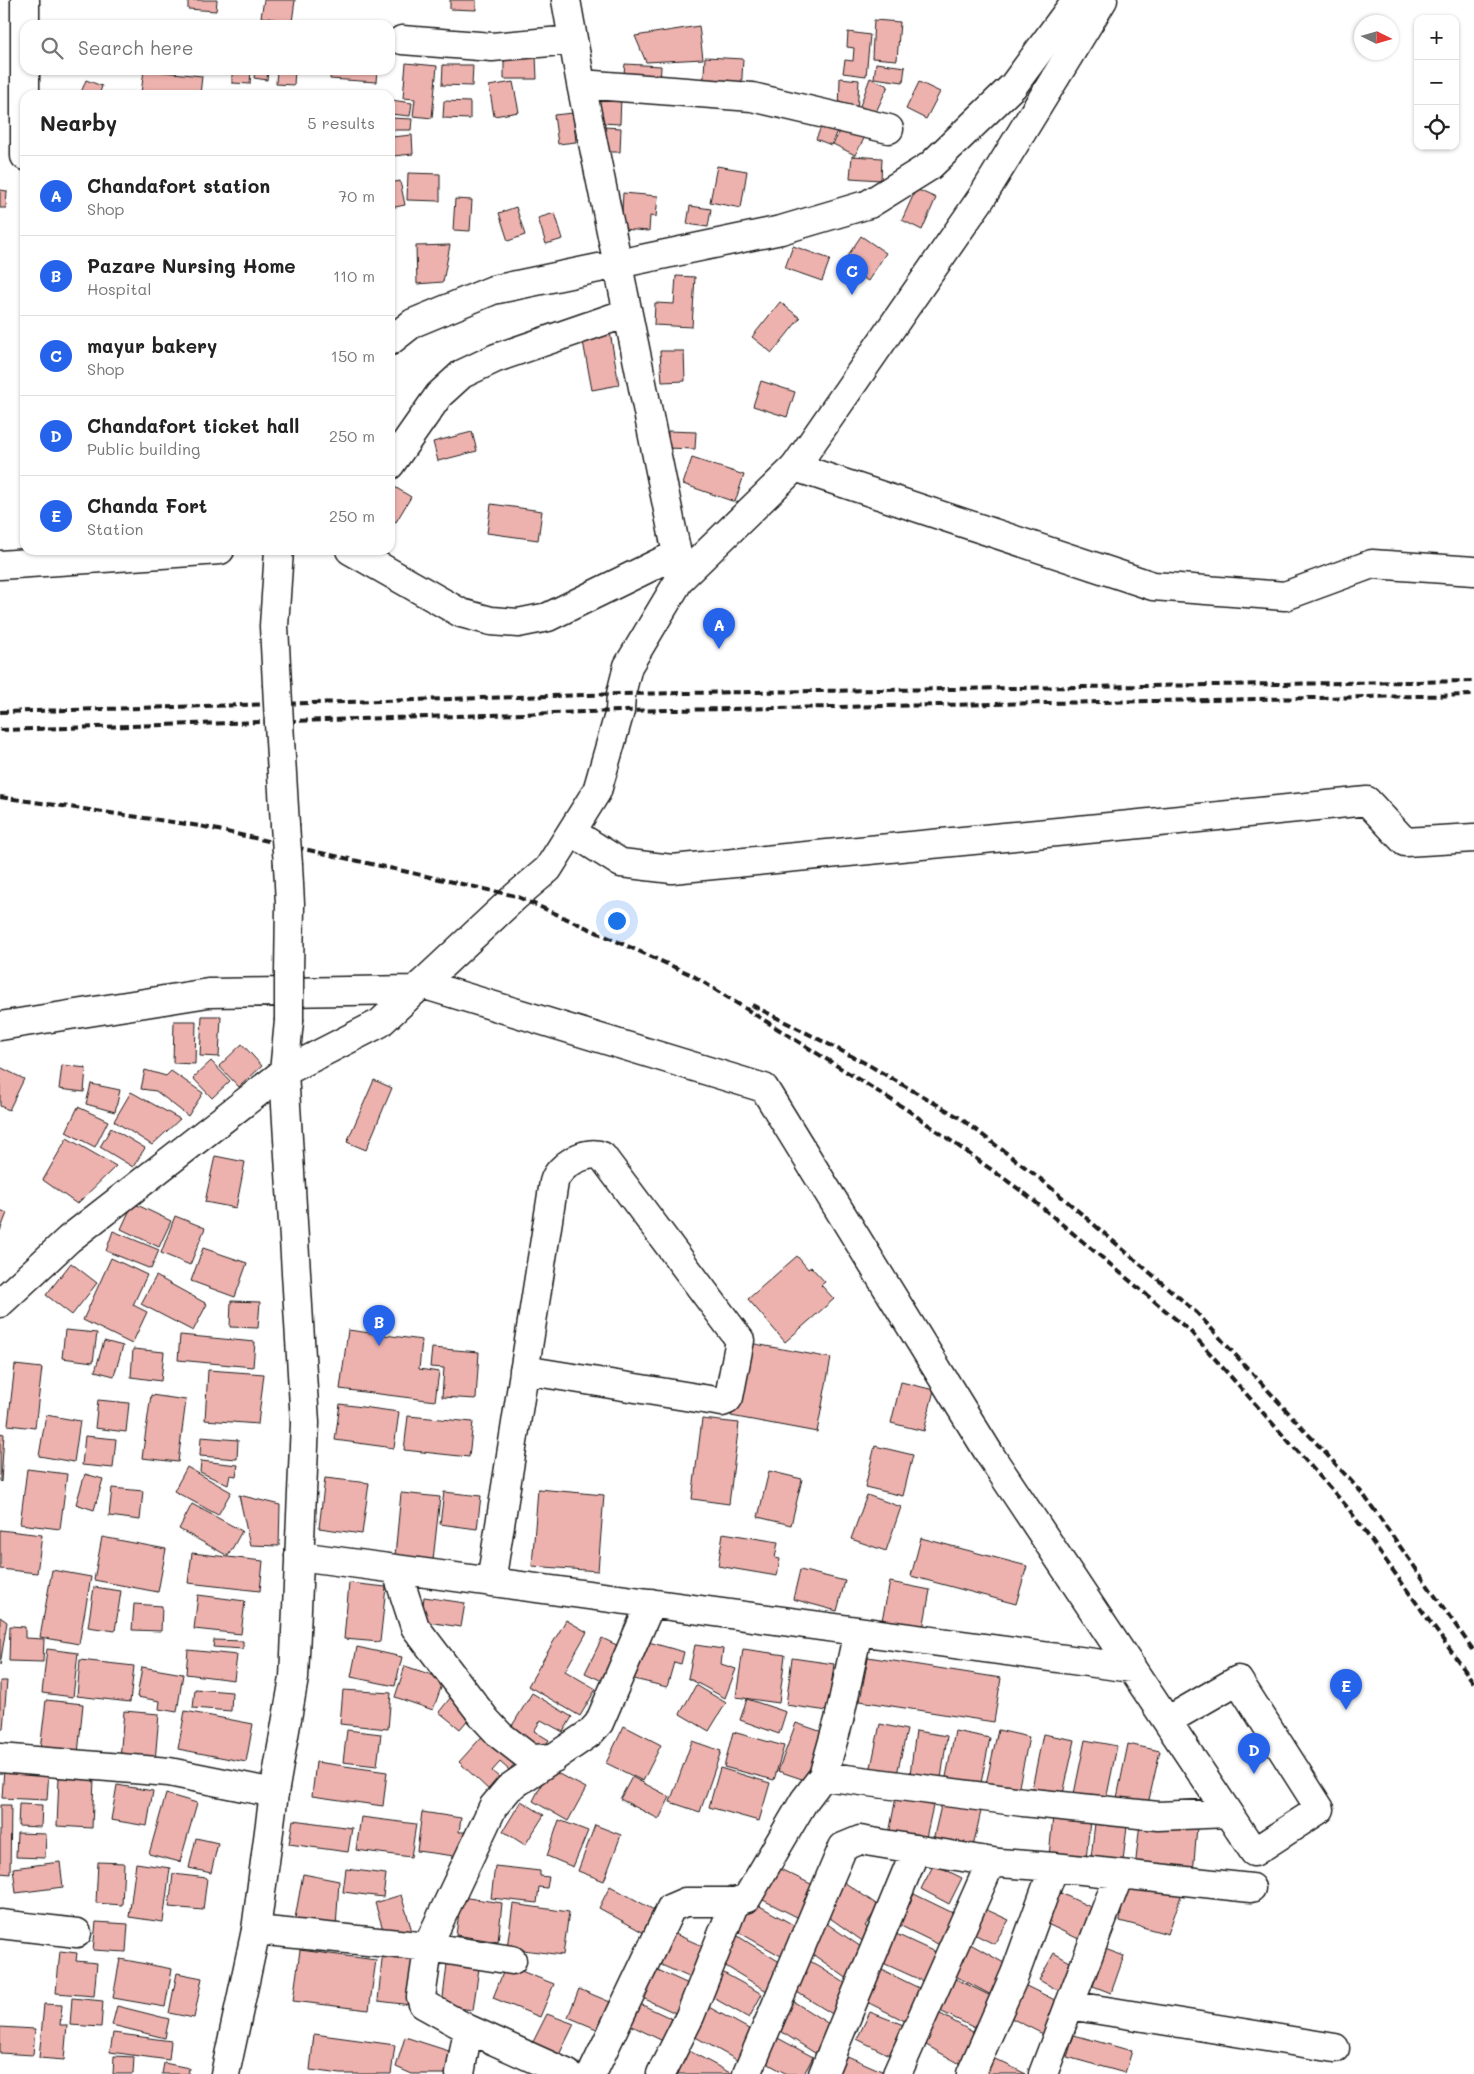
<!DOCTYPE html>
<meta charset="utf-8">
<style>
body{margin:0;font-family:Mali,sans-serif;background:#f6f6f6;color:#222}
.controls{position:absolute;right:15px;top:15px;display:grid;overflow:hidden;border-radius:10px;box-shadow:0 1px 4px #0004}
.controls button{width:45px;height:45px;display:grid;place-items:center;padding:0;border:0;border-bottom:1px solid #e0e0e0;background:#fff;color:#222;font:25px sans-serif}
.compass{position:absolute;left:1354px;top:15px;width:45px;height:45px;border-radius:50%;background:#fff;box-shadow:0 1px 4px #0004;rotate:95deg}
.you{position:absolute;left:616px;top:920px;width:18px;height:18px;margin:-12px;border:4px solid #fff;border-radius:50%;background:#1a73e8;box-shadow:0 0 0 8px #1a73e833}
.badge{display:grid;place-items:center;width:32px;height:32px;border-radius:50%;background:#2563eb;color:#fff;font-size:16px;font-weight:700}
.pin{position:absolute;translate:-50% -41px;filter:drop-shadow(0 1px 2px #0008)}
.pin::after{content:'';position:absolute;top:26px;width:18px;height:15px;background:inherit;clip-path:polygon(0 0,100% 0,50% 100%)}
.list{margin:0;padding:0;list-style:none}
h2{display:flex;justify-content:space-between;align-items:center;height:65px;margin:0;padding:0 20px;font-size:21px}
h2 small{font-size:16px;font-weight:400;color:#767676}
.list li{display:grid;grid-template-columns:32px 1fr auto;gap:15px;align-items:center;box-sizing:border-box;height:80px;padding:0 20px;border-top:1px solid #e0e0e0}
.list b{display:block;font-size:19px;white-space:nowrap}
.list p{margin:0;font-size:16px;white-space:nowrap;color:#767676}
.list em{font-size:16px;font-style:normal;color:#767676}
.icon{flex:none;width:28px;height:28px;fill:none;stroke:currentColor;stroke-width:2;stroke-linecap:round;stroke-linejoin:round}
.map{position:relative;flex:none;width:1474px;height:2074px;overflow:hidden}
.search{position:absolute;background:#fff;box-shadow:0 1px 4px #0004;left:20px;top:20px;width:375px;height:55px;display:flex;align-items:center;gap:12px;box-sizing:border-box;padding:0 18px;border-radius:15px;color:#767676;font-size:19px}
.panel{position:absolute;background:#fff;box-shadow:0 1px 4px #0004;left:20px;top:90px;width:375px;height:465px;border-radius:15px}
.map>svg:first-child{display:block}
.building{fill:#eeb2ae;stroke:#1c1c1c}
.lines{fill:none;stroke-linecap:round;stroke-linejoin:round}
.street-casing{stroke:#1c1c1c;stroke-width:31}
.secondary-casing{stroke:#1c1c1c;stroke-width:31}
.street{stroke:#fff;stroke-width:28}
.secondary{stroke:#fff;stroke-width:28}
.rail{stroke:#1c1c1c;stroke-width:4;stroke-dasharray:8 4;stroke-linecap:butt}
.street-bridge-casing{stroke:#1c1c1c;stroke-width:31;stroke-linecap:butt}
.street-bridge{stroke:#fff;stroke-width:28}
</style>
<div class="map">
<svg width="1474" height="2074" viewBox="0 0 1474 2074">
<rect width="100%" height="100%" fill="#fff"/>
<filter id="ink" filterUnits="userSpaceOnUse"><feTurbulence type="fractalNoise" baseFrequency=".02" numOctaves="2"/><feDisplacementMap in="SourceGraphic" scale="10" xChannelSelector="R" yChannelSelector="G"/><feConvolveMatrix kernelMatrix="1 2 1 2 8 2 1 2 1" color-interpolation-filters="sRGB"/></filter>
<g filter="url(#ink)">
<path class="building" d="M188 0H217L216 11 188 9Z
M264 0H295L292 22 261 17Z
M450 0H476V10L450 9Z
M874 20 900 22 897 60 872 58Z
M699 26 703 59 646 62 635 36Z
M848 32 870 35 866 76 843 73 845 60 853 61 854 48 847 47Z
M536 55 537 79H504V56Z
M705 57 743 59 741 94 703 92Z
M406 63 437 66 432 118 413 116 415 99 403 98Z
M876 63 905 67 903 82 874 78Z
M625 64 661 66 660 86 623 83Z
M443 65H473L472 86 442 85Z
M144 70 202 76 200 95 141 93Z
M232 70H251L250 84 232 83Z
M255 70H268L267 80 254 78Z
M277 70H295L294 85 276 84Z
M331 70H377L376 82 330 79Z
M840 78 859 80 857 113 839 112Z
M870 78 888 86 875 114 860 106Z
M86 80 102 86 99 95H80Z
M513 82 519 112 494 116 489 86Z
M919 82 940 92 926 119 906 109Z
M597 95 621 96 620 124 601 123Z
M391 100 412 103 410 116 390 114Z
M444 101 470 102V119L443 118Z
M573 113 576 142 558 144 554 115Z
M390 118 412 119 411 130H390Z
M824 120 839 126 831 145 816 139Z
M844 124 866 135 855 155 833 144Z
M604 127 621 128 620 152H603Z
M412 135 413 154 393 156 392 137Z
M852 156 882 158 881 180 850 178Z
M717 166 747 171 741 208 710 202Z
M408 173 440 174V201L407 200Z
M400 181 405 205 390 208V183Z
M916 189 936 198 922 230 902 220Z
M0 190 7 191 6 208H0Z
M623 193 658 196 656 217 650 216 649 231 621 229Z
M455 199 472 200 470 231 453 230Z
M690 206 711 209 708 227 687 224Z
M516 207 525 235 508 241 499 213Z
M555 213 563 239 546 244 538 218Z
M861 236 886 253 868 281 842 264Z
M450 245 443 282 417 284 416 246Z
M793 246 830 259 822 281 785 268Z
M676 276 695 277 692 327 654 325 655 303 674 304Z
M780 302 800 318 772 353 752 337Z
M610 332 619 385 592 390 582 336Z
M660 351H684L685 381 662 382Z
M761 381 795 392 787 417 753 406Z
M668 431 696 432 695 449 667 448Z
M472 432 477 451 438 461 433 442Z
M692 458 744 475 735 502 683 484Z
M390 484 411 497 396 522 390 518Z
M491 504 542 511 538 540 487 533Z
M202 1016H221L219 1057 200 1056Z
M174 1021H196L195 1064 173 1063Z
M242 1044 262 1066 239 1087 219 1066Z
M211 1061 230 1081 212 1098 193 1078Z
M62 1065 86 1068 84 1092 59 1089Z
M0 1067 24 1079 9 1110 0 1106Z
M145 1070 166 1076 171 1071 203 1093 188 1116 156 1091 141 1089Z
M374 1080 392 1088 366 1150 347 1142Z
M91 1084 120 1090 115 1112 86 1104Z
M131 1092 180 1119 152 1145 114 1121Z
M78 1107 108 1121 95 1147 66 1132Z
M111 1128 145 1148 133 1167 100 1147Z
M67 1138 116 1166 77 1204 43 1180Z
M215 1156 245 1162 236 1208 205 1202Z
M133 1203 171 1221 159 1247 121 1229Z
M0 1210 7 1213 0 1231Z
M175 1216 205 1228 190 1265 161 1253Z
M113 1231 159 1250 151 1269 106 1251Z
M203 1248 247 1263 235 1297 191 1281Z
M797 1256 808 1269 811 1267 825 1282 821 1285 834 1299 785 1342 748 1299Z
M111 1258 147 1275 133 1305 147 1312 132 1344 83 1320Z
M71 1263 97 1283 72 1315 46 1295Z
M156 1276 207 1304 193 1331 141 1304Z
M231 1301 260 1302 258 1328 230 1327Z
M65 1330 97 1333 93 1362 62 1358Z
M348 1330 422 1340 419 1369 439 1372 435 1401 340 1389Z
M180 1335 255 1342 253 1367 178 1360Z
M104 1341 123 1346 114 1376 95 1371Z
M744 1342 831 1358 817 1432 731 1416Z
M432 1348 479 1352 476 1399 442 1397 444 1368 430 1367Z
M133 1349 164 1352 161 1381 131 1377Z
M15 1365 42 1368 35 1428 8 1425Z
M208 1370 264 1374 258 1424 205 1420Z
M901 1382 934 1390 924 1431 891 1423Z
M151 1395 186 1400 178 1462 142 1458Z
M98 1400 129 1403 126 1432 95 1428Z
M340 1404 399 1412 394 1448 335 1440Z
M46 1415 80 1421 74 1462 39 1456Z
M408 1416 473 1422 469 1457 404 1450Z
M702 1419 739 1423 729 1504 692 1499Z
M0 1433 4 1434 1 1482 0 1481Z
M85 1436 116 1439 113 1468 82 1465Z
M201 1437 238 1440 237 1459 200 1456Z
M875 1446 913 1455 903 1496 865 1487Z
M201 1461 238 1465 236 1476 230 1475 228 1485 200 1472Z
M187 1467 231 1492 218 1515 174 1491Z
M27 1469 67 1474 60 1529 20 1524Z
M769 1471 802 1479 791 1525 758 1517Z
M85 1474 103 1479 94 1510 76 1504Z
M325 1478 369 1483 362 1534 319 1528Z
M112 1488 143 1491 140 1520 109 1516Z
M538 1489 604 1495 598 1571 532 1566Z
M444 1492 481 1496 477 1529 440 1524Z
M401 1493 440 1497 433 1560 395 1556Z
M239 1495 280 1505 279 1546 250 1545Z
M867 1495 901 1507 886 1551 851 1539Z
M192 1504 242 1531 228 1556 179 1529Z
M0 1530 42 1535 37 1573 0 1569Z
M723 1533 778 1542 775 1558 780 1559 777 1576 718 1566Z
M102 1537 166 1549 158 1592 94 1580Z
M921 1538 1027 1566 1016 1604 911 1576Z
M192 1553 263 1561 260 1591 188 1583Z
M52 1570 91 1577 79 1644 40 1637Z
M800 1570 845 1581 837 1611 793 1599Z
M890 1582 930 1590 923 1629 882 1620Z
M349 1583 386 1587 380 1642 344 1639Z
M94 1587 121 1591 115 1631 88 1627Z
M198 1595 245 1601 241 1634 194 1629Z
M424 1597 465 1603 461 1627 421 1621Z
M134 1604 162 1606 161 1631 132 1630Z
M0 1617 7 1622 0 1665Z
M566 1620 587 1632 565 1671 596 1689 580 1716 528 1686Z
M10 1626 25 1627V1638L44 1639 43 1662 9 1661Z
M602 1638 625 1649 609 1684 585 1673Z
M214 1640 243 1641V1649L213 1647Z
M645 1641 684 1652 681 1664 674 1662 667 1687 634 1679Z
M695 1645 723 1649 721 1664 736 1669 725 1698 688 1678Z
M357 1647 402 1657 395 1686 351 1677Z
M47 1649 78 1653 73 1697 42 1693Z
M743 1649 785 1655 779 1703 736 1697Z
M188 1650 237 1655 234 1680 186 1674Z
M868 1657 1001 1678 994 1722 860 1701Z
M792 1658 834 1664 828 1711 786 1705Z
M80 1660 134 1666 130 1702 77 1696Z
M405 1666 444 1679 433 1710 395 1697Z
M142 1667 183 1674 177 1712 159 1709 160 1701 137 1697Z
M0 1681H7L3 1729H0Z
M696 1685 726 1703 709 1731 680 1714Z
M195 1689 232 1692 231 1711 193 1708Z
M343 1690 391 1693 388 1729 340 1724Z
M455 1692 476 1710 460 1729 439 1712Z
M532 1693 572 1717 563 1732 541 1720 534 1731 549 1740 540 1754 507 1734Z
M747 1699 786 1712 779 1734 740 1720Z
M46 1700 83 1704 78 1754 40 1750Z
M124 1711 159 1714 155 1762 120 1759Z
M185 1711 253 1724 246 1762 178 1749Z
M796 1723 828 1734 811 1782 778 1771Z
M880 1724 907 1730 896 1778 870 1772Z
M624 1726 661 1745 643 1781 606 1763Z
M347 1730 381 1734 377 1766 343 1762Z
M998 1730 1029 1737 1018 1791 986 1784Z
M487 1731 518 1760 509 1770 500 1762 492 1771 501 1779 490 1791 459 1762Z
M916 1731 947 1736 940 1786 909 1781Z
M955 1731 990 1738 980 1788 945 1782Z
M733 1732 784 1746 774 1780 724 1767Z
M1043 1734 1075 1740 1063 1794 1032 1788Z
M1085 1740 1117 1746 1106 1800 1074 1794Z
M692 1741 721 1751 700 1812 670 1802Z
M1128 1744 1160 1751 1148 1804 1117 1798Z
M316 1762 387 1772 383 1806 312 1796Z
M4 1768 49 1770 47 1800 2 1798Z
M720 1768 770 1783 759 1821 709 1807Z
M549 1769 586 1788 568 1821 533 1801Z
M59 1777 94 1779 92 1828 57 1826Z
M632 1777 670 1797 659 1819 620 1799Z
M117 1785 153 1791 147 1826 111 1820Z
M166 1794 197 1803 180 1862 149 1854Z
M896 1797 933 1806 925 1842 888 1839Z
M943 1797 983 1802 971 1856 931 1849Z
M521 1801 544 1815 525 1845 503 1831Z
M19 1804 42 1805 41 1827 18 1826Z
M0 1805H11L10 1874 0 1873Z
M422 1812 461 1818 459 1832H466L462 1857 417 1851Z
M1053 1816 1090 1820 1086 1860 1049 1856Z
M361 1817 416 1824 411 1857 356 1850Z
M293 1820 352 1828 348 1852 289 1844Z
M559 1820 588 1831 573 1867 547 1856Z
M1140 1822 1197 1827 1193 1874 1135 1869Z
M1095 1823 1127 1826 1123 1861 1091 1858Z
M595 1825 621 1835 604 1881 578 1871Z
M17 1833 46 1834 45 1858 16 1857Z
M196 1838 218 1843 211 1873 189 1868Z
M60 1862 63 1887 16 1893 13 1868Z
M98 1862 124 1863 122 1905 96 1903Z
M136 1863 170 1868 163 1922 129 1917Z
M934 1864 962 1878 949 1904 921 1889Z
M495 1866 540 1871V1876L549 1877 547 1888 539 1887 537 1903 491 1898Z
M774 1866 817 1887 801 1919 759 1898Z
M346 1869 386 1874 383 1897 343 1892Z
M173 1874 207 1878 203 1910 169 1907Z
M303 1874 339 1881 336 1928 294 1924Z
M841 1880 879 1906 865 1926 878 1937 871 1947 820 1911Z
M610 1886 654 1910 646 1934 599 1908Z
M1124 1886 1182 1893 1168 1934 1120 1921Z
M1054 1890 1097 1910 1083 1941 1039 1920Z
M914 1894 957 1915 942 1946 899 1925Z
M401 1895 412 1931 386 1939 375 1903Z
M461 1897 502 1903 498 1942 456 1935Z
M749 1900 797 1927 781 1956 733 1929Z
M513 1904 569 1912 563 1955 507 1948Z
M985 1909 1009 1920 994 1944 974 1934Z
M820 1919 867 1951 855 1984 808 1951Z
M96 1922 128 1924 126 1952 93 1950Z
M666 1930 709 1949 696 1980 652 1961Z
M896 1934 937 1953 925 1982 883 1963Z
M736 1935 791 1969 775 1996 719 1962Z
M965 1941 1011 1967 995 1997 948 1972Z
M383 1949 416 1953 411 2005 378 2001Z
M1105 1949 1124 1956 1111 1993 1093 1986Z
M300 1950 376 1960 369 2010 293 2001Z
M60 1951 77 1953 76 1961 97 1963 94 1996 56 1993Z
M1054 1953 1077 1966 1063 1993 1039 1980Z
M120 1959 172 1969 165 2007 113 1998Z
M807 1959 848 1985 834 2015 792 1989Z
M447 1964 479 1968 473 2010 442 2006Z
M506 1965 554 1984 540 2017 493 1998Z
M647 1965 695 1987 682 2016 634 1994Z
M880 1969 923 1990 907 2022 865 2001Z
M722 1972 762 1994 749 2018 710 1996Z
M177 1973 202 1978 194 2018 169 2013Z
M952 1977 995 1998 979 2030 936 2009Z
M1020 1983 1063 2004 1047 2036 1005 2015Z
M579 1989 615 2004 604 2032 568 2017Z
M72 1998 103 2001 101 2027 70 2025Z
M788 1998 829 2024 818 2055 777 2029Z
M636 2002 681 2023 671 2045 626 2023Z
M44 2004 62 2005 60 2025H67L64 2060 39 2058Z
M705 2005 760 2035 744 2064 690 2034Z
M117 2006 169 2019 165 2038 112 2025Z
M935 2011 978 2035 962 2065 919 2041Z
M870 2012 906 2026 893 2057 857 2039Z
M547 2014 574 2024 557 2059 531 2046Z
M0 2027 35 2029 33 2055 0 2053Z
M113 2033 171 2041 169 2060 110 2052Z
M314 2034 395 2045 391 2074H340L310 2070Z
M1074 2035 1132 2051 1125 2073 1067 2057Z
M774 2036 813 2057 804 2074H787L761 2060Z
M405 2037 455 2053 450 2074H412L396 2067Z
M684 2048 732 2074H671Z
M845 2055 884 2072 883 2074H837Z
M114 2056 134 2057 133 2074H113Z
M991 2057 1026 2074H982Z
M164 2063 189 2068 188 2074H162Z"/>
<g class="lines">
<g class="street-casing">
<path id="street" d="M25 0V156
M566 0 581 84 677 554 680 579
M402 40 492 47 573 40
M581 84 752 97 889 129
M390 341 413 323 493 290 781 230 869 204 930 166 1013 86 1069 10 1083 0
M390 465 439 395 462 374 496 358 627 313
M795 467 1153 586 1285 596 1372 564 1474 571
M350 550 461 613 491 621 518 623 548 617 677 554
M0 565 220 550
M277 684 274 626 279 550
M279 723 285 825
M572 832 621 863 672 869 1130 825 1367 801 1405 842 1474 838
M288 865 290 904 289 974
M422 984 764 1088 992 1458 1254 1852 1320 1809 1238 1680 1167 1721
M0 1026 208 993 415 990
M0 1303 69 1239 284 1072 289 1021
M299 1556 1132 1668
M396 1569 415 1627 486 1720 500 1735 531 1759 554 1758
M491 1582 554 1182C558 1166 586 1149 602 1156L740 1340 729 1397 727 1400 722 1402 524 1370
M0 1758 169 1772 274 1793
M823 1776 1023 1802 1158 1816 1228 1813
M0 1924 77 1933
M256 1930 429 1947 512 1960
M1069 2005 1335 2048
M460 2074 468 2029
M568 2074 468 2029 423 2004 421 1997 429 1943 493 1807 509 1788 590 1733 599 1723 651 1603
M592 2074 671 1908 685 1902H735
M661 2074 690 2016 735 1902 747 1898 804 1801 823 1776 839 1720 858 1631
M747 2074 843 1847 860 1840 999 1863 1054 1867 1251 1888
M823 2074 916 1849
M897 2074 991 1862
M971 2074 1015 1974 1054 1867
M1043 2074 1119 1875"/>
</g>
<g class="secondary-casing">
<path id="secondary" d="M225 2074 256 1930 274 1793 294 1678 305 1423 284 1072 380 1023 516 896 548 869 597 791 620 711 621 694 628 666 680 579 795 467 982 197 1103 0"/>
</g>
<use href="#street" class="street"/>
<use href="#secondary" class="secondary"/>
<path class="rail" d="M0 712 621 694 1474 681
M0 730 620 711 1474 695
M0 797 200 826 516 896 692 975 909 1111 1027 1195 1190 1331 1348 1508 1474 1683
M752 1005 867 1064 960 1118 1042 1180 1197 1313 1363 1494 1474 1651"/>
<g class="street-bridge-casing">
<path id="street-bridge" d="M277 684 279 723
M285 825 288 865
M289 1021V974"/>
</g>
<use href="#street-bridge" class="street-bridge"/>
</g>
</g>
</svg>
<div class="controls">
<button>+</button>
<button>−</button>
<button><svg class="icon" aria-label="locate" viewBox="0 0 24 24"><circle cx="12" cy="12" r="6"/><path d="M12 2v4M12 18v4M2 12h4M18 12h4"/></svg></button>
</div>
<svg class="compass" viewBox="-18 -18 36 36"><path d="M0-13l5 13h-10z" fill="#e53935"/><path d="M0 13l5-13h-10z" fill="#767676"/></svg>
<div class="you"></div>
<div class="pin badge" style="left:719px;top:649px">A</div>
<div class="pin badge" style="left:379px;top:1346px">B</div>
<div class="pin badge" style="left:852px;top:295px">C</div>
<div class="pin badge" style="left:1254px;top:1774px">D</div>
<div class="pin badge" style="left:1346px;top:1710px">E</div>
<div class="search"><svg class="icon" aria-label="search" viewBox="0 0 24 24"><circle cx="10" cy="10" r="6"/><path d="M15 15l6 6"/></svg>Search here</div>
<section class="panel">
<h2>Nearby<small>5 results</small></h2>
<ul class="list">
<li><span class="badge">A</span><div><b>Chandafort station</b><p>Shop</p></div><em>70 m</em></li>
<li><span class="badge">B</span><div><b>Pazare Nursing Home</b><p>Hospital</p></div><em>110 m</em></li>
<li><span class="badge">C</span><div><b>mayur bakery</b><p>Shop</p></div><em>150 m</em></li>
<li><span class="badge">D</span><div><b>Chandafort ticket hall</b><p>Public building</p></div><em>250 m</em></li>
<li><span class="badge">E</span><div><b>Chanda Fort</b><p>Station</p></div><em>250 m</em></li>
</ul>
</section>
</div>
